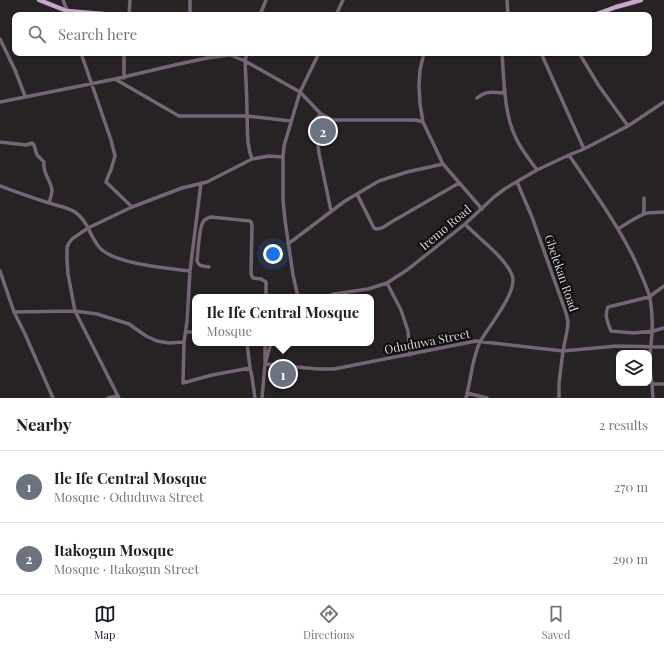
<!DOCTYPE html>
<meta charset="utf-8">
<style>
body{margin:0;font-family:"Playfair Display",serif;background:#f6f6f6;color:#222}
.controls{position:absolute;right:12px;bottom:12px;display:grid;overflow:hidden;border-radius:8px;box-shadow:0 1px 3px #0004}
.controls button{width:36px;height:36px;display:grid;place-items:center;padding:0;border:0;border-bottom:1px solid #e0e0e0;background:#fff;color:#222;font:20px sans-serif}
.you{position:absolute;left:273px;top:254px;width:14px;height:14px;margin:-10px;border:3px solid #fff;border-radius:50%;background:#1a73e8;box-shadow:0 0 0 6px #1a73e833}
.badge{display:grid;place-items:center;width:26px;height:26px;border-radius:50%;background:#111827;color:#fff;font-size:13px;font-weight:700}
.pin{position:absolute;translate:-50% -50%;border:2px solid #fff;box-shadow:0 1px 4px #0006}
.popup{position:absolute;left:192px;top:294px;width:182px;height:52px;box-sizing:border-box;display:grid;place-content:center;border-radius:8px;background:#fff;filter:drop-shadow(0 1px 3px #0005);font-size:13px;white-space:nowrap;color:#767676}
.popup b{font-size:15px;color:#222}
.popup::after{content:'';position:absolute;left:50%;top:100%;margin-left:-8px;border:8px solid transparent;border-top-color:#fff}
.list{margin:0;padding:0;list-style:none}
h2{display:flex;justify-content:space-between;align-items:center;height:52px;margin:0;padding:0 16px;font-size:17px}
h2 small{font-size:13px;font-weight:400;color:#767676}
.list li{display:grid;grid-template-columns:26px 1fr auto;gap:12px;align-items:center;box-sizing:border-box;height:72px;padding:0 16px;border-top:1px solid #e0e0e0}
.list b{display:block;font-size:15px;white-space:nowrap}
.list p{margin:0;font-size:13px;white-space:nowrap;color:#767676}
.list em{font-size:13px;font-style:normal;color:#767676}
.icon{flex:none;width:22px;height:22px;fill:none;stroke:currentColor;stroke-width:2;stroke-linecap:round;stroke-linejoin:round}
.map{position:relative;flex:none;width:664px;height:398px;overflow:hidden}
.search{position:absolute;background:#fff;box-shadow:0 1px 3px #0004;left:12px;right:12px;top:12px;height:44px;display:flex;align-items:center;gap:10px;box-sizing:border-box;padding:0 14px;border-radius:8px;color:#767676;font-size:15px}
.sheet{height:196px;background:#fff}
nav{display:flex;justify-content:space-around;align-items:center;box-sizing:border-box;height:56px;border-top:1px solid #e0e0e0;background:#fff;font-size:11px;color:#767676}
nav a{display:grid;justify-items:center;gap:2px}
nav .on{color:#111827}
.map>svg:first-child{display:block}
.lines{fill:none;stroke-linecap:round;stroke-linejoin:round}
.minor{stroke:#766477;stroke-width:3.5}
.major{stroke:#caa6cd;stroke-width:4.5}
.labels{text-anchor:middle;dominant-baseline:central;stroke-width:4;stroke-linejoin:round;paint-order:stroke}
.street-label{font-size:12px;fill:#dcd9da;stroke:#0e0c0d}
</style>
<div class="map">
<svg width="664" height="398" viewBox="0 0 664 398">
<rect width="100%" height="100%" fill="#272223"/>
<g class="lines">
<path class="minor" d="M63 0 69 15
M507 0 508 15
M129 15 130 0
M190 15V0
M260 15 266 0
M336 15 343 0
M0 39 15 70 25 96
M81 53 111 140 115 156 111 170 109 174 106 182 132 207
M247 53 245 61C246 79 247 97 247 115 248 131 246 143 252 159
M424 53 420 70 419 85 420 104 423 122 443 164 482 209
M502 53C504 79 504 113 515 136 520 148 529 159 537 170
M541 53 584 149
M579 53 599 86 628 126
M228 54 245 61 300 92 321 114 333 120H416L423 122
M124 78V53
M115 79 179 116H247L291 121
M477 98C485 91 493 92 502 93L505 90
M0 102 115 79 179 64 207 58 229 55
M321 114 316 119 315 122 319 153 331 211
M0 142 26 145 32 143 34 145 37 155 44 162C42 173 51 180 52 190 52 194 50 199 49 203
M569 155C593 191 620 227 638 267 642 277 647 287 650 298 654 321 652 339 649 362
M517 182 532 217 566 313 568 322 567 331 563 351 559 383V398
M201 183 190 271 187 322 184 342 183 383 212 375 250 368
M0 186C16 192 32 198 49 203 58 206 67 207 75 212 87 220 90 236 99 247 113 264 168 268 190 271
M357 194 374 228 376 229 382 228 393 221 459 183
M643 214 644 210V198
M465 224C478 238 505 257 512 275 519 291 488 327 480 342 472 358 471 380 466 398
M618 229C626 224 639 215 647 213 653 212 658 213 664 212
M288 244 345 201 379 181 407 172 443 164
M209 267C204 266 199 267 197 261 198 252 199 229 203 222 205 219 207 218 211 217L250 221 251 222 252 226 251 274 253 278 261 279 266 282V297
M0 271 14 312 25 334 53 398
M387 283 401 310 408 331 410 355
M664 286 649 297 608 307C604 315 608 323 611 331L634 333 653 331 664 328
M298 297 293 275 285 220 283 199V157L284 146 300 92 319 53
M326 297 334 294 368 289 387 283 407 270 426 255 465 224 494 197 506 188 537 170 569 155 584 149 628 126 664 102
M14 312 75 311 97 314 129 324 146 336 157 341 169 343 184 342
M186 332H195
M247 343 250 368 252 377 255 398
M265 361V343
M649 363 652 384 653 398
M265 364 318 369H334L476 341 563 351 616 346 664 347
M652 384H664
M467 393 487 398
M108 398 118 396
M119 398 75 311 68 274 67 260V247L69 243 72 239 88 228 132 207 182 188 207 182 252 159 269 156 283 157
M262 398 265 364 271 343"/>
<path class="major" d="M39 0 67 11 115 15
M594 15 616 7 641 0"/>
</g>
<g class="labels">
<g class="street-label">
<text transform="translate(445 227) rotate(-40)">Iremo Road</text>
<text transform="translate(562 273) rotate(71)">Gbelekan Road</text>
<text transform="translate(427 341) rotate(-11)">Oduduwa Street</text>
</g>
</g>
</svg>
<div class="controls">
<button><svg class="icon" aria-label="layers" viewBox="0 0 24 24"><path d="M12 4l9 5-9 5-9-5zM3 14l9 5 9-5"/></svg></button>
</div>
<div class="you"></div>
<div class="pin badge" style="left:283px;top:374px;background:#6b7280">1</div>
<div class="popup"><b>Ile Ife Central Mosque</b>Mosque</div>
<div class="pin badge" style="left:323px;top:131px;background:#6b7280">2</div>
<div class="search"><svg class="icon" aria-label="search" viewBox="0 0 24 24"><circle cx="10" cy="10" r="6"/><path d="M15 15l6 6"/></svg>Search here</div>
</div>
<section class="sheet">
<h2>Nearby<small>2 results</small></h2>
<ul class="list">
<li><span class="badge" style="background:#6b7280">1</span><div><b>Ile Ife Central Mosque</b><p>Mosque · Oduduwa Street</p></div><em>270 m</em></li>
<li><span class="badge" style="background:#6b7280">2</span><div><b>Itakogun Mosque</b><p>Mosque · Itakogun Street</p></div><em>290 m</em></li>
</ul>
</section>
<nav>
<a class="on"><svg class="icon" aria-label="map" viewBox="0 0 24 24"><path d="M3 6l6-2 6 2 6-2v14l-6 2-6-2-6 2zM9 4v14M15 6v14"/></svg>Map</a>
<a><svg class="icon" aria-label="directions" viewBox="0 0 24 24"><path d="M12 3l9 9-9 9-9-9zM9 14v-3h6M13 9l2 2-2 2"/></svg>Directions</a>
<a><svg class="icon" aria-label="saved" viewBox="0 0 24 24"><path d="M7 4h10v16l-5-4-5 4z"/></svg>Saved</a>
</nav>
